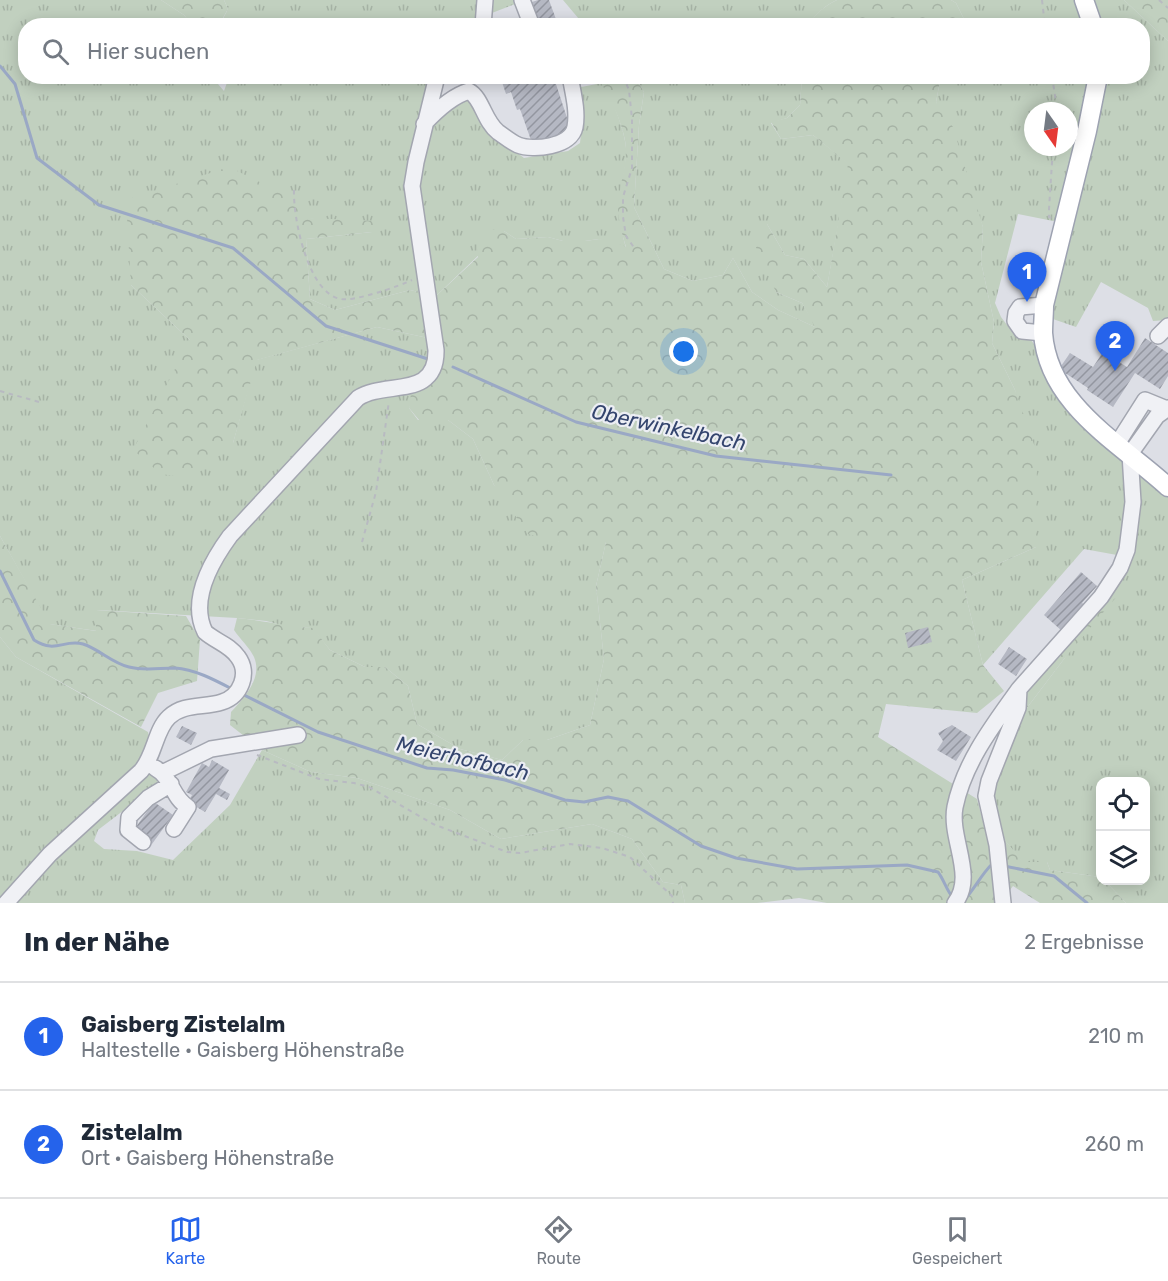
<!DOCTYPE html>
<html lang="de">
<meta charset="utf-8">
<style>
body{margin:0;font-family:Rubik,sans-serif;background:#f2f2f3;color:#1f2937}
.controls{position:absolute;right:18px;bottom:18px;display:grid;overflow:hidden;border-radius:12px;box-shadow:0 3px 15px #0003}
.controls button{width:54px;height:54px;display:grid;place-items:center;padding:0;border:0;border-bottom:2px solid #e0e1e3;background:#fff;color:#1f2937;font:30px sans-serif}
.compass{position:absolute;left:1024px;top:102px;width:54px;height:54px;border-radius:50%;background:#fff;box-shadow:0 3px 15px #0003;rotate:166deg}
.you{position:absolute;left:684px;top:352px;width:21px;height:21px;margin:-15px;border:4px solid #fff;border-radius:50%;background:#1a73e8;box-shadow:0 0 0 9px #1a73e833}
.badge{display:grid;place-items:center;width:39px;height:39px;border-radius:50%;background:#2563eb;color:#fff;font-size:20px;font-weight:700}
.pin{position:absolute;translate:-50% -50px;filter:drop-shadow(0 2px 3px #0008)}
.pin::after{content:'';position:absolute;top:32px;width:21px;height:18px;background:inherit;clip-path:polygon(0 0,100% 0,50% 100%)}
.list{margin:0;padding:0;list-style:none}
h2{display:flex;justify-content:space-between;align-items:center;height:78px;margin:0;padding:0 24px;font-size:26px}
h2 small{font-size:20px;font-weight:400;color:#747a83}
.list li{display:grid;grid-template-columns:39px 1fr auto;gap:18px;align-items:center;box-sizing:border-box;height:108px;padding:0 24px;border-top:2px solid #e0e1e3}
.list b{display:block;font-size:22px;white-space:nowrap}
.list p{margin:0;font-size:20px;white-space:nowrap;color:#747a83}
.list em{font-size:20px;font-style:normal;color:#747a83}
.icon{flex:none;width:33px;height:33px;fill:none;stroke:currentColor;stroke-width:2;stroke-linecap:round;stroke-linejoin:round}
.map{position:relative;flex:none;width:1168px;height:903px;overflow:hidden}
.search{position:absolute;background:#fff;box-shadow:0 3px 15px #0003;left:18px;right:18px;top:18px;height:66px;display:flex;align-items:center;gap:15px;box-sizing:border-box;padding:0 21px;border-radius:24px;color:#747a83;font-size:22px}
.sheet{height:294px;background:#fff}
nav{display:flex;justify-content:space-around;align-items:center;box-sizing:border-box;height:84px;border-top:2px solid #e0e1e3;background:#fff;font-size:16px;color:#747a83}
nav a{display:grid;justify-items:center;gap:3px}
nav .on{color:#2563eb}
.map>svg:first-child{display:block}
.grass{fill:url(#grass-tufts);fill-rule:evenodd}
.forest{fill:url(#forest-crowns)}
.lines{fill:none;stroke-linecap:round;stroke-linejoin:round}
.stream{stroke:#9aa8c5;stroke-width:3}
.building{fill:url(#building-hatch)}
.minor-casing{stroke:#a3a6b0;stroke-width:18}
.major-casing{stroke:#9da2b1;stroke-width:21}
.path{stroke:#b8bac1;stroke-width:2;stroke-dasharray:4.5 4.5;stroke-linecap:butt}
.minor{stroke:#f0f1f5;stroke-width:15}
.major{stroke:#fff;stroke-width:18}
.labels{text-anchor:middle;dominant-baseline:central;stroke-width:4.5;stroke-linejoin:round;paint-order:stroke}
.water-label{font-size:21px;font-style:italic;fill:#34456e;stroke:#eceef4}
</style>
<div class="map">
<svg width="1168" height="903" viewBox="0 0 1168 903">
<defs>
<pattern id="grass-tufts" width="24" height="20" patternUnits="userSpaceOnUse" patternTransform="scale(1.5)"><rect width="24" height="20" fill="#c1d0bf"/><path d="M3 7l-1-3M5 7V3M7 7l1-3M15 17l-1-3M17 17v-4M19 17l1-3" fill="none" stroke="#a6b3a5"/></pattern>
<pattern id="forest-crowns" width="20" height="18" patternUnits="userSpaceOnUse" patternTransform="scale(1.5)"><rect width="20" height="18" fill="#c1d0bf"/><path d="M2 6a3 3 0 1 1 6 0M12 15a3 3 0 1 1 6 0" fill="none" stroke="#a6b3a5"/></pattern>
<pattern id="building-hatch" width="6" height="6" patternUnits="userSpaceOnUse" patternTransform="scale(1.5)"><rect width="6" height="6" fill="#b5b8c3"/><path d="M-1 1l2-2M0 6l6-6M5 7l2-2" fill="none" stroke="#9396a0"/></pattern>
</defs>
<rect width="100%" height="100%" fill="#dddfe6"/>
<path class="grass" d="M0 0H161L184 15 192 25 26 26V76L212 77 224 91 229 77H432L419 126 463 98 473 100 489 131 524 158 568 151 580 143 582 125 576 88 602 83C612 97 625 131 626 148 627 160 624 172 622 184 618 206 620 228 626 248L599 239 585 241H563L548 237 516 239 504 231 436 296 410 290 335 310 310 299 306 239 372 232 310 218 131 285 190 340 233 443 256 360 377 327 428 338 426 369 409 408 418 420H448L473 439 494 485 559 542H606L596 586 604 659 590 725 547 740H523L502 760 460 749 417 724 408 686 385 667H365L330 650 312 628 289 627 266 621 237 618 97 610V631L49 624 0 536Z
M224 0H517L518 3 479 18 476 25 219 26 228 9Z
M563 0H837C826 5 814 14 809 26L584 25Z
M951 0H1079L1087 25H967L956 3Z
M1089 0H1124L1168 41V320L1153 321 1148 308 1101 282 1076 327 1050 318 1104 77 1142 76V26L1098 25Z
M635 77H802L800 105 787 118 771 123 781 139 813 135 849 164 827 287 804 259 785 255 767 224 776 292 802 303 817 328 778 310 752 292 733 258 723 275 693 281 664 269 634 207 639 125 644 92Z
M944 77H1092L1059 220 1053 221 1018 214 995 303 1001 317 1013 333 1031 340 1040 352 1046 371 1168 495V903H1126L1105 881 1146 880V782H1100V877L1050 870 1047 862 1023 863 1004 839 998 841 988 801 1023 713 1064 659 1118 579 1128 557 1084 549 983 665 962 580 1036 547 1015 390 992 343 994 322 981 262 983 227 936 102 940 81ZM1033 111H1069V147H1033Z
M0 637 16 657 148 732 158 784 98 830 94 841 104 849 137 851 173 860 230 805 262 750 311 772 357 778 450 810 501 839 592 824 632 839 663 882 681 885 685 903H0Z"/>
<path class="forest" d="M161 0H224L228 9 219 25H192L184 15Z
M837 0H951L956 3 967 25H809C814 14 826 5 837 0Z
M1124 0H1168V41Z
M597 77H635L644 92 639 125 634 207 664 269 693 281 723 275 733 258 752 292 778 310 815 327 802 303 776 292 751 236 767 224 785 255 804 259 827 287 848 164 813 135 781 139 771 122 787 118 800 105 802 77H944L940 81 936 102 953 127 983 227 981 262 994 322 992 343 1015 390 1037 453 1036 547 962 580 983 665 1004 691 977 713 886 704 878 737 977 799 989 844 1004 839 1023 862H1047L1050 870 1100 877V880L1105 881 1126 903H1040L1013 886 1007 894 1012 903H827L799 898 757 903H685L681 885 663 882 632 839 592 824 501 839 450 810 357 778 311 772 262 750 230 725 231 712C244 698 263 678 254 657 250 648 240 639 234 630L237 618C262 620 287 627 313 628L330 650 365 667H385L408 686 417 724 460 749 502 760 523 740H547L590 725 604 659 596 586 606 542H559L528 534 494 485 473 439 448 420H419L409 408 413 379 426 369 428 338 377 327 257 360 233 443 188 478 161 474 133 450 190 340 131 285 126 200 229 167 311 207 310 218 374 221 372 232 306 239 310 299 335 310 410 290 436 296 478 257C477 242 477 238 491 229L504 231 516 239 548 237 563 241H585L599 239 611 240 626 247C622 234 618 220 618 206 619 187 626 169 626 150 626 129 609 94 597 77Z
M0 536 50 624 96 631V610L186 616 200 640 197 681 158 693 141 727 16 657 0 637Z
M1118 579 1123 589 1064 659 1023 713V696Z"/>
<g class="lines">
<path class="stream" d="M0 66 15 84 37 158 99 205 233 248 326 326 431 360
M453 367 576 422 716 456 891 475
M0 571 34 640C56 654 63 639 83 644 99 649 112 663 129 667 144 671 159 668 175 668 194 669 215 680 232 689
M240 693 318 732 427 768 453 770 505 780 565 800 584 802 608 797 628 801 701 846 736 858 797 869 907 865 938 872C943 878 948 893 952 896
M1004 866 1054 876 1087 903
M965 899C975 888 981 875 992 864H994"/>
</g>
<path class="building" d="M538 0H549L557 22 547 26H540L539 22 536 23 529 3Z
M500 76H558L554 78 571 130 532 143 520 109 517 110 511 92 506 94Z
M1145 338 1168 353V376L1160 389 1135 373 1113 407 1087 390 1088 388 1059 369 1070 353 1093 367 1103 352 1127 367Z
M1081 572 1097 586 1082 603 1085 605 1062 631 1044 615Z
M928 627 932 642 908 648 905 633Z
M1009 647 1027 659 1016 676 998 664Z
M952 725 971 737 956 761 937 750 943 741 938 733Z
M182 726 197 733 191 745 176 737Z
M212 760 229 770 219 788 230 794 227 800 216 794 205 812 188 802 192 795 186 792 202 763 209 767Z
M154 802 173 815 152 844 133 831Z"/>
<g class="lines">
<g class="minor-casing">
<path id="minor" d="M522 0 532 26
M483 26 485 0
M424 124C436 111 452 96 469 91 482 98 484 121 498 132 504 136 511 142 518 145 533 151 571 147 575 127 578 111 573 93 570 76
M1043 333 1022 331 1015 321 1016 313 1020 307 1044 305
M1158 336 1168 326
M1117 444 1145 400 1167 409
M155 768C172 777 172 798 188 807L174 829
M164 772 211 749 298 735
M143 842 128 830 129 817 148 798 171 784
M6 903 50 854 141 771C155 755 155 730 169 717 184 703 204 708 222 702 241 696 250 673 238 657 230 645 215 641 205 632 189 600 211 562 230 536L358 398C385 380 437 400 436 350L412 186 416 162 437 76
M955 903C976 876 949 838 955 807 964 763 993 725 1019 689
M1003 903 997 845 986 796 989 781 1018 708 1019 689 1101 597 1120 568 1127 550 1133 502 1130 454 1157 416 1168 408"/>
</g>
<g class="major-casing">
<path id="major" d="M1084 0 1093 26
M1098 76 1087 131 1044 305C1044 314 1043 323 1043 333 1048 405 1120 443 1168 487"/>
</g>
<path class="path" d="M1042 0 1045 26
M1159 0 1168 8
M623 76 629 90 632 119V168L623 197V217L626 236 635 249
M1052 76 1056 102 1054 111
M294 190C293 218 308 294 341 299 353 302 400 286 412 280
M1051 218 1049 217V209L1053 147
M0 391 39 402
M362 542 376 492 389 401
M257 755 319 779 354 783 369 787 433 824 507 852 520 853 570 844 602 848 630 857 672 896 673 903"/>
<use href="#minor" class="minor"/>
<use href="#major" class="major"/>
</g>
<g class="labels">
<g class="water-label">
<text transform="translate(669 427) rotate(12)">Oberwinkelbach</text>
<text transform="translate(463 758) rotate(13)">Meierhofbach</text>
</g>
</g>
</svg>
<div class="controls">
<button><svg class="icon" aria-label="locate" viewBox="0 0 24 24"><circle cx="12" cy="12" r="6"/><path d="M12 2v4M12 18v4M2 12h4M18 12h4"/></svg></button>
<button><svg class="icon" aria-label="layers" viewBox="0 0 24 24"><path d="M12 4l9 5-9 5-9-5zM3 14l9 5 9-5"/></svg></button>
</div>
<svg class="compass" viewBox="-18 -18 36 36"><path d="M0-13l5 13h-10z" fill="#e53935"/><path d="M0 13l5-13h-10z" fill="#747a83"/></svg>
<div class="you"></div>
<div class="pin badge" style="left:1027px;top:302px">1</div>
<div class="pin badge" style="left:1115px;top:371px">2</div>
<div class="search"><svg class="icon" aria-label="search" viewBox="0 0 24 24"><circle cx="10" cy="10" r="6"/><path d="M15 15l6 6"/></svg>Hier suchen</div>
</div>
<section class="sheet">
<h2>In der Nähe<small>2 Ergebnisse</small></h2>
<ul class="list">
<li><span class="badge">1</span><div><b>Gaisberg Zistelalm</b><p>Haltestelle · Gaisberg Höhenstraße</p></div><em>210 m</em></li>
<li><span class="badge">2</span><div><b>Zistelalm</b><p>Ort · Gaisberg Höhenstraße</p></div><em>260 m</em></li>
</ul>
</section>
<nav>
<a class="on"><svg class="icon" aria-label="map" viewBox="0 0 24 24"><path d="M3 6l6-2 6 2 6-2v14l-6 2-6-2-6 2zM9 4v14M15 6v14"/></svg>Karte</a>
<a><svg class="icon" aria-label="directions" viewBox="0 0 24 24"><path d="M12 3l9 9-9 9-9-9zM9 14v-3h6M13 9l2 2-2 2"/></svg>Route</a>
<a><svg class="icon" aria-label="saved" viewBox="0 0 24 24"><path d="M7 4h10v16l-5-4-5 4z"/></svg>Gespeichert</a>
</nav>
